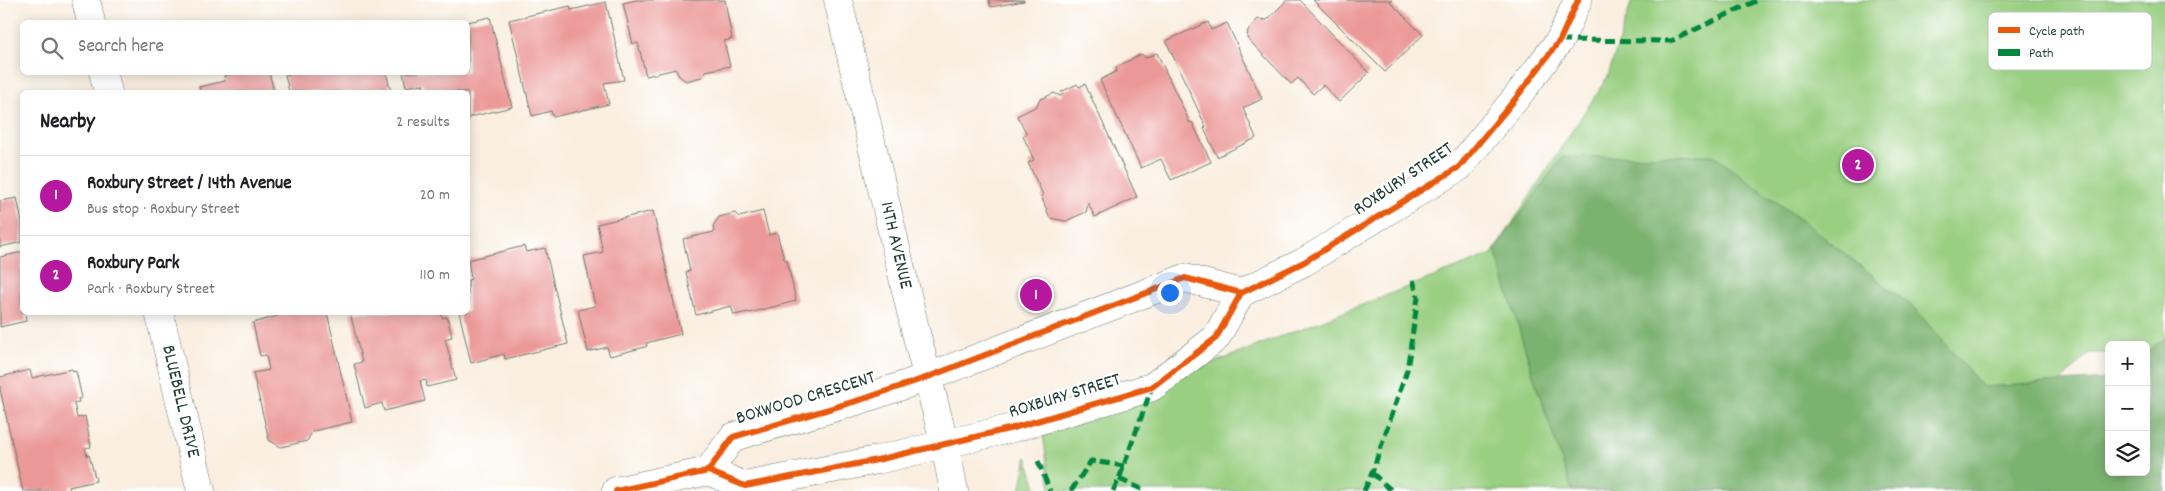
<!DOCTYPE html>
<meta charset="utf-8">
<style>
body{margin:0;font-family:Dekko,sans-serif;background:#f2f2f2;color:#202124}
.controls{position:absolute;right:15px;bottom:15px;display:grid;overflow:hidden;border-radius:8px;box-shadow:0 2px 12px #0003}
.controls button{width:45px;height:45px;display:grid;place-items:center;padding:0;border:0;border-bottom:1px solid #e0e0e0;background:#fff;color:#202124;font:25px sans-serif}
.you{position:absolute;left:1169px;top:292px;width:18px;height:18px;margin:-12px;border:4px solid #fff;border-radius:50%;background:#1a73e8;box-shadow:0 0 0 8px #1a73e833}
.badge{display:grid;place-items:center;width:32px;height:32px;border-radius:50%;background:#b5179e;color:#fff;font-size:16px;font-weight:700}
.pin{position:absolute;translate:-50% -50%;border:2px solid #fff;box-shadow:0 1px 5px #0006}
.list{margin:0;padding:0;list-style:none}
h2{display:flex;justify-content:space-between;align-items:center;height:65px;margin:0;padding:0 20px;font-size:21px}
h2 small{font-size:16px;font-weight:400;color:#757577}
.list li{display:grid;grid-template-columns:32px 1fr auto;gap:15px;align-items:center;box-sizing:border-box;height:80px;padding:0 20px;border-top:1px solid #e0e0e0}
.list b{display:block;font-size:19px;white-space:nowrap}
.list p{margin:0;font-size:16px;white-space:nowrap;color:#757577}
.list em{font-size:16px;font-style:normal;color:#757577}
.icon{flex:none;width:28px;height:28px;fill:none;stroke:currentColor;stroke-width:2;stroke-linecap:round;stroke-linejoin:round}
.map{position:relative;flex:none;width:2165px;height:491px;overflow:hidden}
.search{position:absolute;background:#fff;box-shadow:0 2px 12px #0003;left:20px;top:20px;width:450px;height:55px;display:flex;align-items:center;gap:12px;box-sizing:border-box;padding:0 18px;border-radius:8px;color:#757577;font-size:19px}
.panel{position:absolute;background:#fff;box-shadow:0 2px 12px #0003;left:20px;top:90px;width:450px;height:225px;border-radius:8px}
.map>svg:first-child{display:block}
.green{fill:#99cf81;stroke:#5c865a}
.forest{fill:#7ab26f;stroke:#4c7852}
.building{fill:#eb9998}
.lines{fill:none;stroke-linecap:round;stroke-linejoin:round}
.minor-casing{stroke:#6b7b70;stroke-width:29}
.secondary-casing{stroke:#6b7b70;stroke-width:29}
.minor{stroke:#fff;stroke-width:28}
.secondary{stroke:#fff;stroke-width:28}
.quiet{stroke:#00873e;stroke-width:5;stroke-dasharray:10 5;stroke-linecap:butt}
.cycleway-casing{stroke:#fff;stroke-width:9}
.cycleway{stroke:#e8590c;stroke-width:6}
.labels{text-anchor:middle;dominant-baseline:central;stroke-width:4.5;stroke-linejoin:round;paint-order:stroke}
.street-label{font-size:19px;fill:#1f3d34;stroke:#fff}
.key{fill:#fff;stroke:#bcc5c2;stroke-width:1}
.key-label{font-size:14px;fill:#1f3d34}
</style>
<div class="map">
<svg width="2165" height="491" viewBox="0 0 2165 491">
<rect width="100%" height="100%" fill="#fff"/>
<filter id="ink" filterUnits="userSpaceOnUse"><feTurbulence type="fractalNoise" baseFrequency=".02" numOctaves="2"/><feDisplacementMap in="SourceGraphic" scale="10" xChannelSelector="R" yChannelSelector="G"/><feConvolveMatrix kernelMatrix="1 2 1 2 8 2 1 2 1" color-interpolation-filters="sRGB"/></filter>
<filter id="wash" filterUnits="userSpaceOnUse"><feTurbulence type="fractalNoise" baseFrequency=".0096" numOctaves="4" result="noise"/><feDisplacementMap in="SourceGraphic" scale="20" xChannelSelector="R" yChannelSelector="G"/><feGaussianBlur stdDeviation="1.12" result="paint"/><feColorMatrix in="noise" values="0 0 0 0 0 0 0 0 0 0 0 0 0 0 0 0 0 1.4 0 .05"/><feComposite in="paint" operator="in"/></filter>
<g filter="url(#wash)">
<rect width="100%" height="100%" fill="#f9eedf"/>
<path class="green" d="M1632 0H2165V354L2146 353V345H2109V353H2089L1954 491H1051L1043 434 1152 387 1492 254 1608 76Z
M1027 457 1037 491H1020Z"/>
<path class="forest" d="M1713 155 1812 228 1913 307 1983 387 2109 379V472H2146V352L2165 338V491H1572L1537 388 1495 250 1562 157Z"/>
<g id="blocks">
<path class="building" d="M636 0H725L732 39 724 41 730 66 706 71 702 77 686 81 679 76 676 69 646 76 638 43 633 44 623 3Z
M989 0H1024V1L991 7Z
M1287 0H1300L1369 73 1339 102 1323 85 1313 94 1298 78 1291 84 1247 38 1248 30 1258 19 1267 20Z
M1313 0H1392L1390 2 1423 35 1385 72Z
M606 2 624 80 604 83 609 104 553 117 551 111 532 116 509 20 566 7 570 6 571 10Z
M490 17 512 107 470 117 468 121V92H424L423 84 406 87 403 72H468V22Z
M1208 22 1211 30 1227 23 1262 99 1243 108 1256 138 1217 157 1204 128 1206 127 1166 41Z
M1157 53 1190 123 1192 122 1211 162 1171 180 1161 159 1141 168 1100 80 1117 71 1116 67 1142 54 1145 58Z
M237 72H269L274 92H201L199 87 225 81 224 76Z
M297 72H386L391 92H289L285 75Z
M1077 84 1079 87 1085 84 1137 197 1095 217 1088 203 1086 212 1066 221 1050 218 1041 196 1043 195 1028 163 1034 160 1023 136 1027 134 1017 116 1037 106 1039 100 1054 93 1060 96 1063 94 1061 92Z
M17 198 22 222V242L0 247V201Z
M653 211 681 334 646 343 647 346 645 347 610 356 607 347 588 352 578 310 595 306 584 256 603 252 597 224Z
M763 211 769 235 777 233 784 259 787 260 796 301 749 313 748 312 734 315 731 306 696 315 686 272 690 271 683 239 714 232 713 226 719 217 735 213 739 217Z
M524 246 526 252 545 248 568 344 505 359 504 354 471 363 459 312H468V280L471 279 468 260Z
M22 252V296H21L22 312H25L26 321 0 327V257Z
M291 312H327L352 422 313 431 307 441 281 447 269 440 253 373 269 370 266 355 260 356 253 323Z
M350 312H441L442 318 447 317 452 337 445 339 456 380 427 387 426 380 420 381 425 401 384 411 382 403 365 408 354 364 362 362Z
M72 369 73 372 76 371 82 398 78 399 79 402 74 403 77 418 85 416 91 447 85 448 87 456 89 455 96 481 69 487 70 491H23L0 389V377L30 370 32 378Z"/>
</g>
</g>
<g filter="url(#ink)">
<use href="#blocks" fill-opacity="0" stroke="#6b7b70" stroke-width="1"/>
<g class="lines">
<g class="minor-casing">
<g id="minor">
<path d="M86 0 91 22"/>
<path d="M103 72 108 92"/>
<path id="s1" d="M159 312 201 491"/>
<path d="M708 471 733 437 863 399 928 377 1185 278 1241 293"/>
<path d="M616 491 708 471 745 486 877 460 1013 428 1152 387 1216 338 1241 293 1304 262 1459 167 1516 98 1560 40 1578 0"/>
</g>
</g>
<g class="secondary-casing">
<g id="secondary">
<path id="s2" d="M838 0 915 329 945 445 954 491"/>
</g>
</g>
<use href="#minor" class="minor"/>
<use href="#secondary" class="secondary"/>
<path class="quiet" d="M1560 40 1671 41 1758 0
M1038 461 1050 491
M1372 473 1392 491
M1119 479 1146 491
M1071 491 1091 461 1124 466
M1113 491 1119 479 1152 387
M1364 491 1372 473 1407 370 1418 297 1413 280"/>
<g class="cycleway-casing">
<path id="cycleway" d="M708 471 733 437 863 399 928 377 1185 278 1241 293
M616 491 708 471 745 486 877 460 1013 428 1152 387 1216 338 1241 293 1304 262 1459 167 1516 98 1560 40 1578 0"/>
</g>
<use href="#cycleway" class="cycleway"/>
</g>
</g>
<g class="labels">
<g class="street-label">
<text transform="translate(1404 180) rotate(-34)">ROXBURY STREET</text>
<text stroke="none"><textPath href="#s2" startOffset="252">14TH AVENUE</textPath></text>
<text transform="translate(1065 397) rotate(-17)">ROXBURY STREET</text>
<text transform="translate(806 399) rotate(-17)">BOXWOOD CRESCENT</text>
<text stroke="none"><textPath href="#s1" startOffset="92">BLUEBELL DRIVE</textPath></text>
</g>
</g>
<rect x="1988" y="12" width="164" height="58" rx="8" class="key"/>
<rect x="1998" y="27" width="22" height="6" fill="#e8590c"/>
<rect x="1998" y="49" width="22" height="7" fill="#00873e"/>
<g class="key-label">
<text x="2029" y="35">Cycle path</text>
<text x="2029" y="57">Path</text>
</g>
</svg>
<div class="controls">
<button>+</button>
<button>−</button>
<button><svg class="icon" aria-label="layers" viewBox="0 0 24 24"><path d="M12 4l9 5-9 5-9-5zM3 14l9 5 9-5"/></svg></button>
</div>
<div class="you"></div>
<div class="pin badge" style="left:1036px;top:295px">1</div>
<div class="pin badge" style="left:1858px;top:165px">2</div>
<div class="search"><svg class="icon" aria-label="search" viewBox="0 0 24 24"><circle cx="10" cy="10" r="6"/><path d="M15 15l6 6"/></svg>Search here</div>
<section class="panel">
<h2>Nearby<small>2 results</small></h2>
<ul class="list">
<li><span class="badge">1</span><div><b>Roxbury Street / 14th Avenue</b><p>Bus stop · Roxbury Street</p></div><em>20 m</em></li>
<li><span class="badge">2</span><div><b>Roxbury Park</b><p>Park · Roxbury Street</p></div><em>110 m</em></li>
</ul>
</section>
</div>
